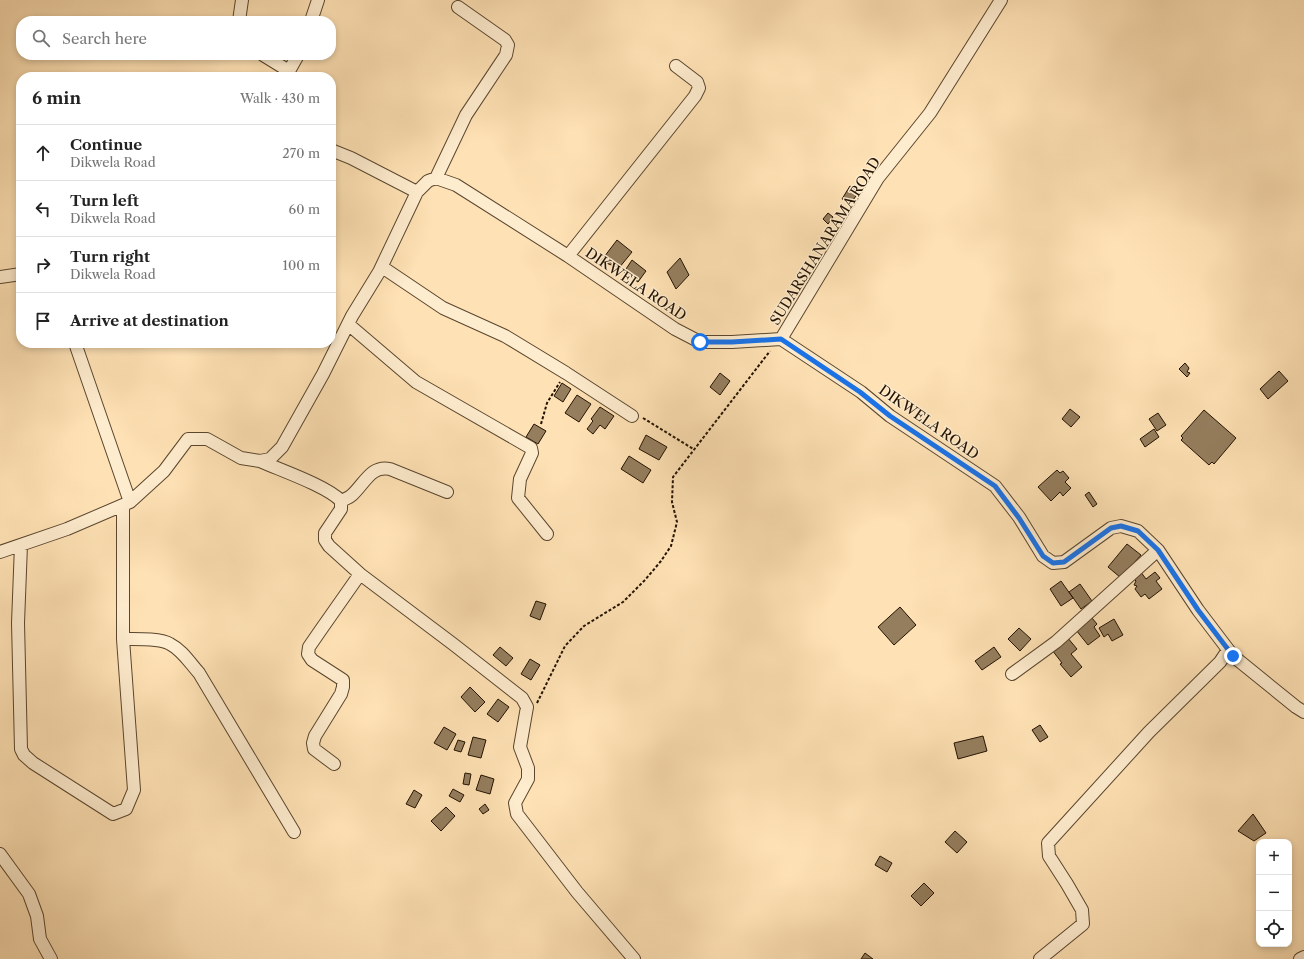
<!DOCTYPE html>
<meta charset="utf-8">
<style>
body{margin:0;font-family:"Libre Caslon Text",serif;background:#f6f6f6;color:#222}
.controls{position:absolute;right:12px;bottom:12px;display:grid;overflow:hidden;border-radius:8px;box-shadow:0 2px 6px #0003}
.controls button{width:36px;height:36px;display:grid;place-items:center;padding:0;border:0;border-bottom:1px solid #e0e0e0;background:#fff;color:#222;font:20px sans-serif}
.stop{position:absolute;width:12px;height:12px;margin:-9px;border:3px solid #1a73e8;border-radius:50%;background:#fff}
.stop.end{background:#1a73e8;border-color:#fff;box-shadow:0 1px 4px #0008}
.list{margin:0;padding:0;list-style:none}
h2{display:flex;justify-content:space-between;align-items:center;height:52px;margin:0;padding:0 16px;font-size:17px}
h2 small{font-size:13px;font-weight:400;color:#767676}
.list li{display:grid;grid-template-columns:26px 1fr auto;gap:12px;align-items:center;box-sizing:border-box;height:56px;padding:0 16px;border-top:1px solid #e0e0e0}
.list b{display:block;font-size:15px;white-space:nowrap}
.list p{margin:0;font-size:13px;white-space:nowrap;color:#767676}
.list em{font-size:13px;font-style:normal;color:#767676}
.icon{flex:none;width:22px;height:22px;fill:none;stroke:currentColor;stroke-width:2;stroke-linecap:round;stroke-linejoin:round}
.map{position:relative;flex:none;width:1304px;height:959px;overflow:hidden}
.search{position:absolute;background:#fff;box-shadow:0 2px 6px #0003;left:16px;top:16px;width:320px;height:44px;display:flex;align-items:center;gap:10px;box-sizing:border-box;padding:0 14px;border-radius:16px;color:#767676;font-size:15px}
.panel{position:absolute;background:#fff;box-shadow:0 2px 6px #0003;left:16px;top:72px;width:320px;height:276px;border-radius:16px}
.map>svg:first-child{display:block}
.building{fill:#957e5e;stroke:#231201}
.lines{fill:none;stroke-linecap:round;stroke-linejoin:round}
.minor-casing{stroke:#5a462e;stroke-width:14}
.path{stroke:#231201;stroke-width:2;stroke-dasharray:3 2;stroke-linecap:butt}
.minor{stroke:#feecce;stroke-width:12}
.route{stroke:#1a73e8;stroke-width:5}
.labels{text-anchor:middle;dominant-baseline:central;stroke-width:3;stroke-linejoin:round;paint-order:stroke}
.street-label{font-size:14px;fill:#231201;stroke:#feecce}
</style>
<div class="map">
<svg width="1304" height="959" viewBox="0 0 1304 959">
<rect width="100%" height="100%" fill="#fee1b4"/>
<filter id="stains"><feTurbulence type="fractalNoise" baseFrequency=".005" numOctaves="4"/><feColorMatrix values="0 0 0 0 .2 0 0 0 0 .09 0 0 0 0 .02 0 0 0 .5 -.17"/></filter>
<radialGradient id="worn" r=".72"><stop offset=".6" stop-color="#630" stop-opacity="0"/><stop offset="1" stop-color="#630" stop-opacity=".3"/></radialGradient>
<path class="building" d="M850 186 859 192 850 204 842 199Z
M828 213 833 217 828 224 823 219Z
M617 240 632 252 619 268 601 261Z
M680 258 689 275 676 289 667 272Z
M632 260 646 271 638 282 624 272Z
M1185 363 1189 368 1187 372 1190 373 1187 377 1179 369Z
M1279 371 1288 381 1268 399 1260 389Z
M720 373 730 381 720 395 710 387Z
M562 383 571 389 563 402 554 396Z
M577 395 591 404 579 422 565 413Z
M600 407 614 416 605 429 600 425 593 434 587 429 593 421 591 419Z
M1070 409 1080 417 1071 427 1062 419Z
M1204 410 1236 438 1214 464 1212 462 1209 465 1181 440 1183 438 1181 436Z
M1158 413 1166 425 1157 431 1149 419Z
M534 424 546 431 538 444 526 437Z
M1154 429 1159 437 1145 447 1140 439Z
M646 435 667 447 659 460 639 449Z
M629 456 651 470 643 483 621 469Z
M1057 470 1060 473 1063 471 1069 478 1065 482 1071 488 1063 496 1060 492 1051 501 1038 487Z
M1089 492 1097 504 1093 507 1085 495Z
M1127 544 1141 555 1121 578 1108 567Z
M1140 571 1146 579 1155 572 1160 578 1156 581 1162 589 1149 599 1145 594 1141 597 1135 589 1137 586 1134 585 1136 581 1132 577Z
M1061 581 1073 598 1061 606 1050 589Z
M1080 584 1092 601 1081 609 1069 592Z
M536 601 546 604 540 620 530 616Z
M900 607 916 625 894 645 878 627Z
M1092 618 1097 624 1094 627 1100 636 1088 645 1076 630Z
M1114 619 1123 635 1112 641 1108 634 1104 637 1099 628Z
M1019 628 1031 639 1020 651 1008 639Z
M1067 637 1077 649 1071 654 1082 667 1071 677 1060 664 1062 663 1052 650Z
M500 647 513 658 506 666 493 655Z
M994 647 1001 657 982 670 975 661Z
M530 659 540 665 531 680 521 674Z
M470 687 485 702 475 712 461 697Z
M498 699 509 707 498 722 487 714Z
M1040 725 1048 737 1040 742 1032 730Z
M444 727 456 734 447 750 434 743Z
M983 736 987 751 958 759 954 743Z
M473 737 486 740 481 758 468 755Z
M458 740 465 742 461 752 454 750Z
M465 773 471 774 469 785 463 784Z
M481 775 494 779 490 794 476 790Z
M453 789 464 795 460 802 449 796Z
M414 790 422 795 415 808 406 804Z
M485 804 489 810 483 814 479 809Z
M446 807 455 816 441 831 431 821Z
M1253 814 1266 833 1254 841 1238 831Z
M955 831 967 842 957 853 945 842Z
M880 856 892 863 887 872 875 865Z
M924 883 934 893 921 906 911 896Z
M865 953 873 959H861Z"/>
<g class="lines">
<g class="minor-casing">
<path id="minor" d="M239 21 242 0
M311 21 318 0
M263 55 289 71 288 77
M289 71 298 55
M331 150 351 158 417 192
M436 178 466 115 506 55 508 45 505 40 458 7
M568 256 695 96 699 88 697 82 676 66
M382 267 443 308 505 336 566 373 632 416
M0 277 21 274
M348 324 416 382 531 448 532 453 520 479 518 498 547 534
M781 339 878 178 930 113 1001 0
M75 343 130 502
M260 461C280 470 327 486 341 501V509L325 533V540L329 546 360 574 453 644 522 698 527 707 520 747 528 768V779L515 803 517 814 577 892 634 959
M341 501C345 499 349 498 352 495 365 483 371 465 390 469L447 492
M21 545 18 623 21 749 24 755 33 763 113 814 126 809 134 790 123 639V505
M0 552 67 529 130 502 164 471 188 439H207L241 458 260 461 270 459 282 447 323 374 352 316 379 272 417 192 428 181 436 178 456 185 568 256 675 329 700 342H732L781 339 861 392 890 416 995 486 1019 517 1043 556 1053 563 1064 562 1111 528 1121 526 1138 531 1158 550 1198 610 1233 656 1296 707 1304 712
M123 639C135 639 161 638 170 644 182 650 190 663 199 673L294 832
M1012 674 1056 642 1158 550
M334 764 314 749 313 743 315 736 341 694 343 687V680L312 660 308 654 309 647 320 631 360 574
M0 854 29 894 37 916 40 939 51 959
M1040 959 1083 924 1082 910 1067 884 1049 856 1048 843 1149 732 1220 662 1228 650
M1300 959 1304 957"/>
</g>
<path class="path" d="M643 418 695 450
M541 424 547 403 560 382
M537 703 565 646 584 626 623 602 645 580 661 561 671 546 677 522 672 502 673 477 770 351"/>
<use href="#minor" class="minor"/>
</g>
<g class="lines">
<path class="route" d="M700 342H732L781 339 860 392 890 416 995 486 1019 518 1043 556 1053 563 1064 562 1111 528 1121 526 1138 531 1158 550 1198 610 1233 656"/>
</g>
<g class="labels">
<g class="street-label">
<text transform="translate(825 241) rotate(-58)">SUDARSHANARAMA ROAD</text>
<text transform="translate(636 284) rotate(34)">DIKWELA ROAD</text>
<text transform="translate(929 422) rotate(35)">DIKWELA ROAD</text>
</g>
</g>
<rect width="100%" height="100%" filter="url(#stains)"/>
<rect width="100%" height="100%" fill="url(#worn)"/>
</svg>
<div class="controls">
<button>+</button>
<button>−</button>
<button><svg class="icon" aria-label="locate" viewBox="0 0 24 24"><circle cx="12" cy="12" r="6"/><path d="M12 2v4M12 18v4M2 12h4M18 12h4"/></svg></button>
</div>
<div class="stop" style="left:700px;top:342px"></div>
<div class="stop end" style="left:1233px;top:656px"></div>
<div class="search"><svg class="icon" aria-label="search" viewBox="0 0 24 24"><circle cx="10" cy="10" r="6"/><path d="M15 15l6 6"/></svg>Search here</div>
<section class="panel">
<h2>6 min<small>Walk · 430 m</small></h2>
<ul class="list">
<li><svg class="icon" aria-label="ahead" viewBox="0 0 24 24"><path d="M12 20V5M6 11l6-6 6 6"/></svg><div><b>Continue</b><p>Dikwela Road</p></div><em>270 m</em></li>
<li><svg class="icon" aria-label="left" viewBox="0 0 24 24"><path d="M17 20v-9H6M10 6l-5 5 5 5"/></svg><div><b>Turn left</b><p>Dikwela Road</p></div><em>60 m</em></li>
<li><svg class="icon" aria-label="right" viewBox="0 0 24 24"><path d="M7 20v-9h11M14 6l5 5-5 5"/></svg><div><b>Turn right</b><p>Dikwela Road</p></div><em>100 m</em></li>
<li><svg class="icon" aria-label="arrive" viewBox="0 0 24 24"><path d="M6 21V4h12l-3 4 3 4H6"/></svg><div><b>Arrive at destination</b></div></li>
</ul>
</section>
</div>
